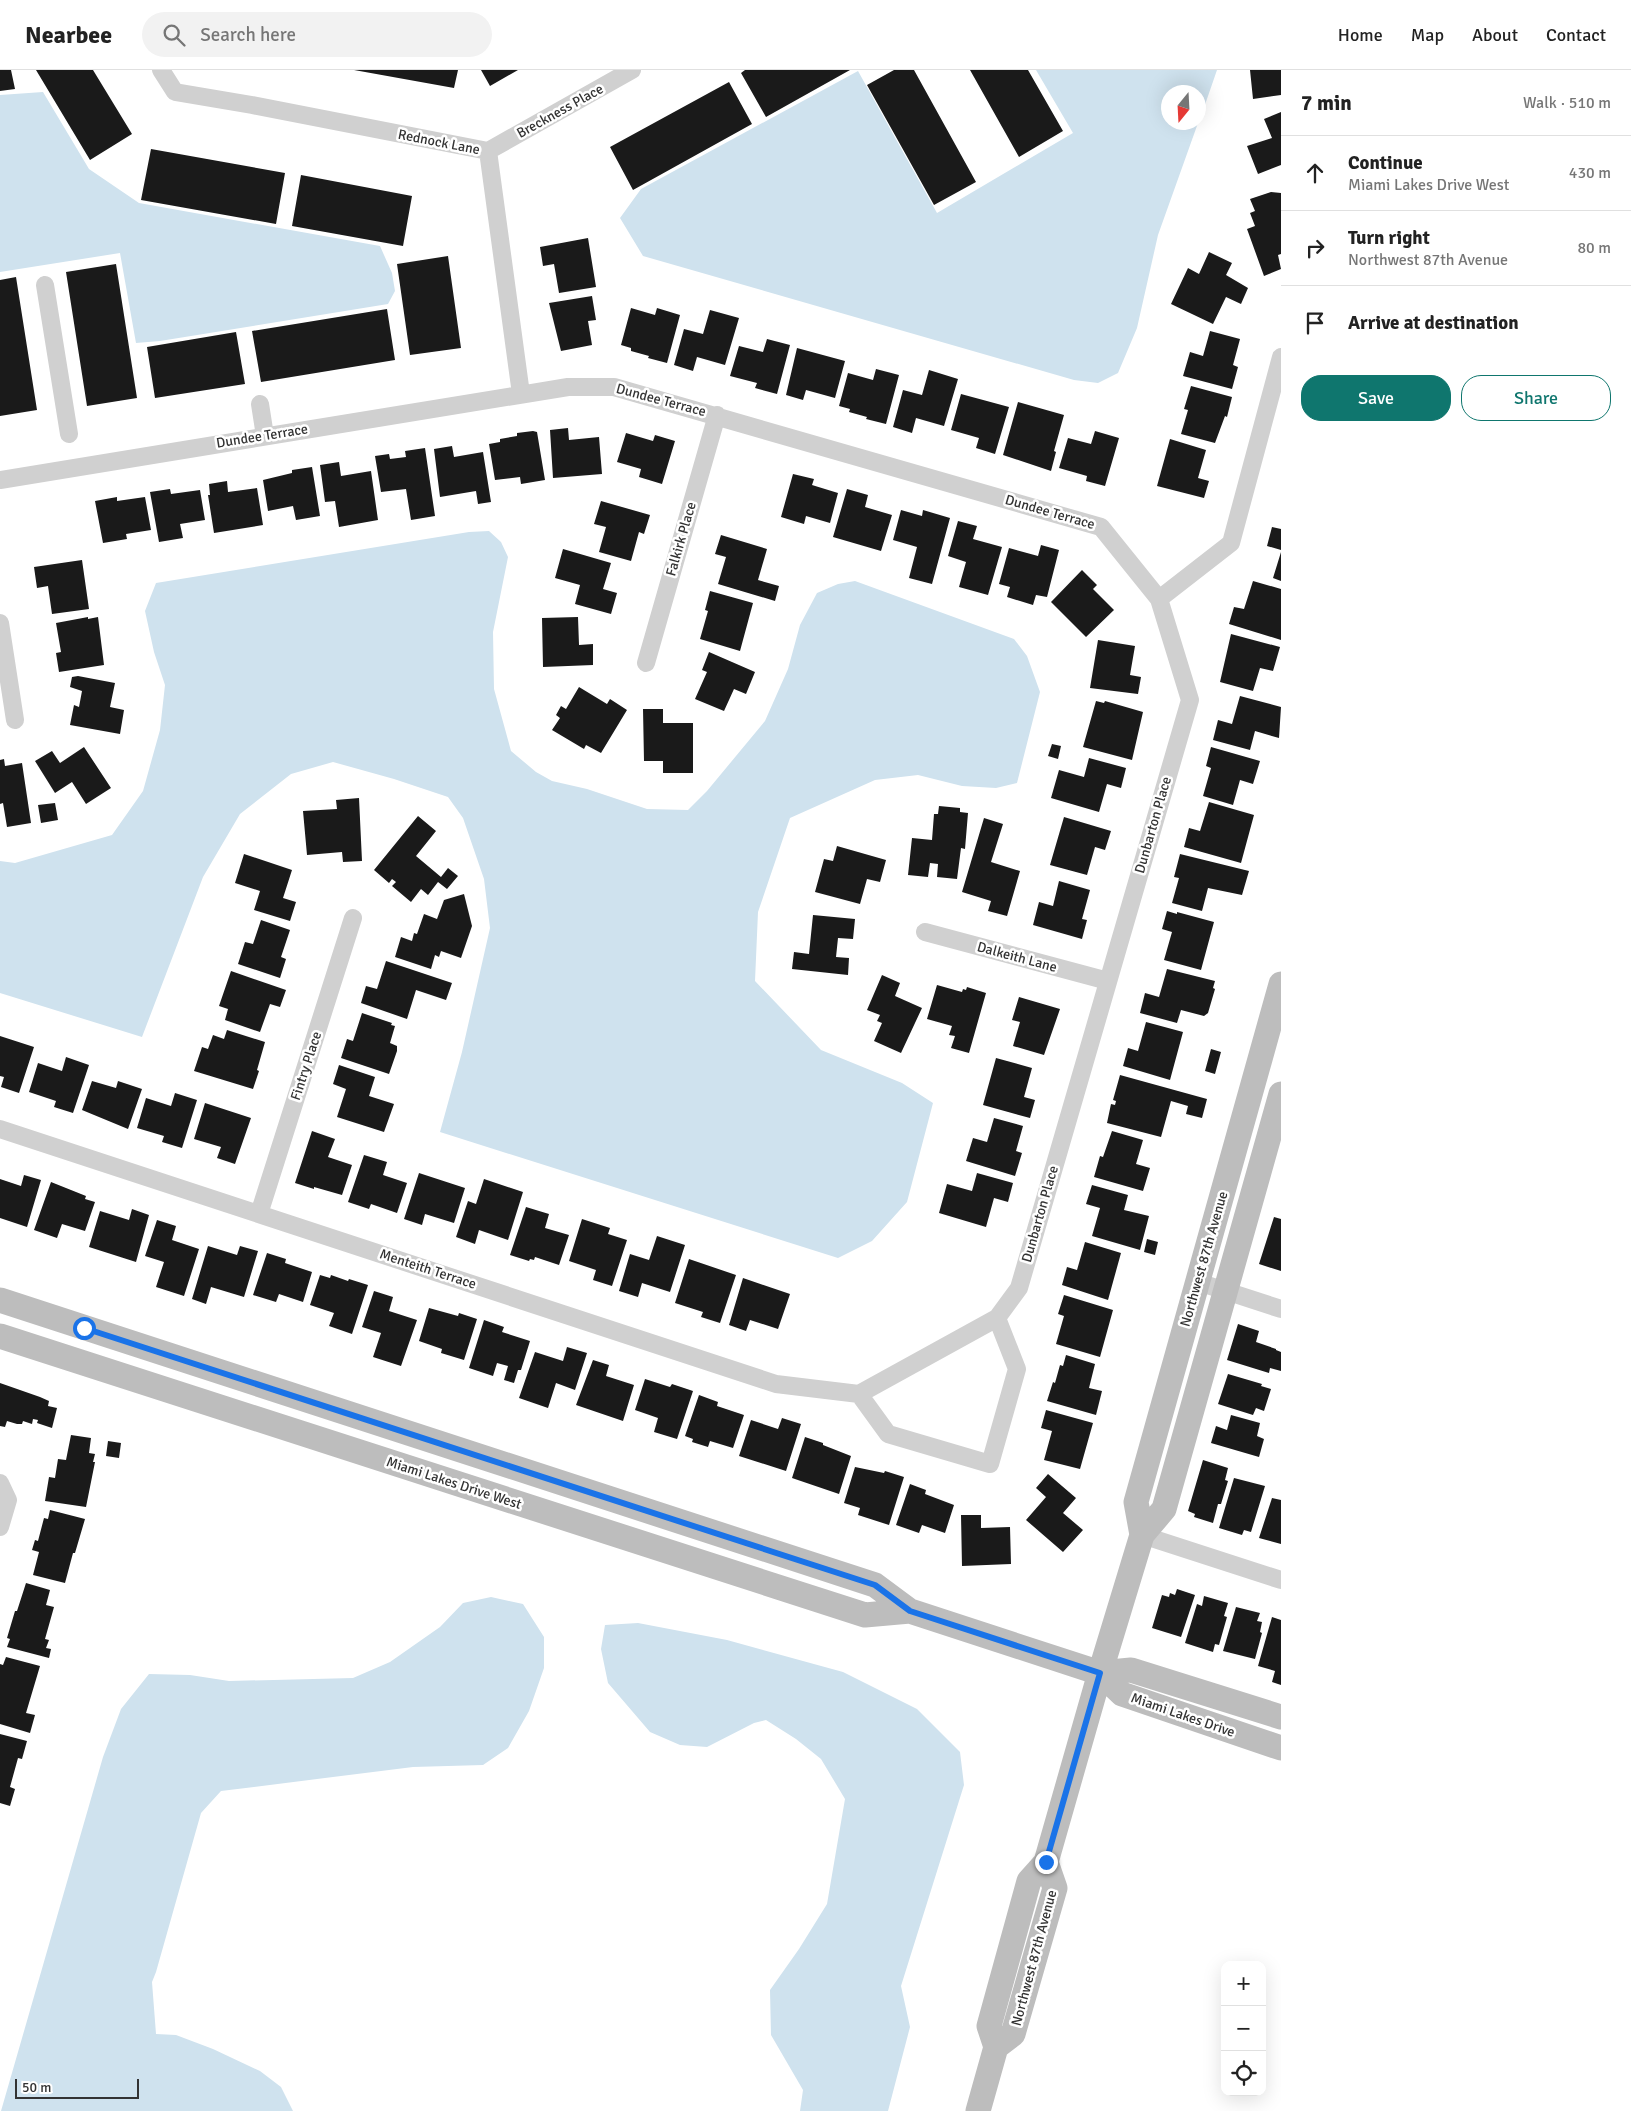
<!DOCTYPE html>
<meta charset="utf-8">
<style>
body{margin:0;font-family:Signika,sans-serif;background:#f2f2f2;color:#222}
.controls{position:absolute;right:15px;bottom:15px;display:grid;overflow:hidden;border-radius:10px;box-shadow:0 5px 20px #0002}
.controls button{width:45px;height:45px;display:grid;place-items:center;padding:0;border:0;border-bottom:1px solid #e0e0e0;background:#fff;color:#222;font:25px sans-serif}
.compass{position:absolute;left:1161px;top:15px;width:45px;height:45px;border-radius:50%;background:#fff;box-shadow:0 5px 20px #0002;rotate:198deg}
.scale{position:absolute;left:15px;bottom:12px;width:124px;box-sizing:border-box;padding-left:5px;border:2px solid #333;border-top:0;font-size:14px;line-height:18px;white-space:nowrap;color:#333;-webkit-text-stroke:4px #fff;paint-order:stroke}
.stop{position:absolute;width:15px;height:15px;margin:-11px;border:4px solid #1a73e8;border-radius:50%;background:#fff}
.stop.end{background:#1a73e8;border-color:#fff;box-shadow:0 1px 5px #0008}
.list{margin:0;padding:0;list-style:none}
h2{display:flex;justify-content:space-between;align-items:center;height:65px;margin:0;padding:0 20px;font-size:21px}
h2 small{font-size:16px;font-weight:400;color:#767676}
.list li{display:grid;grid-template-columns:32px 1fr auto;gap:15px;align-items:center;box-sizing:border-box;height:75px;padding:0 20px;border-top:1px solid #e0e0e0}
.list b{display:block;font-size:19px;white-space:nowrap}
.list p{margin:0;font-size:16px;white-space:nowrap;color:#767676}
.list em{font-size:16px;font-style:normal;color:#767676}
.actions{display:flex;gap:10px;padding:15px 20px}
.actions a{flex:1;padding:11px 0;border:1px solid #0f766e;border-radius:20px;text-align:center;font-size:18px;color:#0f766e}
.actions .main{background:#0f766e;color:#fff}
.icon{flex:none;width:28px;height:28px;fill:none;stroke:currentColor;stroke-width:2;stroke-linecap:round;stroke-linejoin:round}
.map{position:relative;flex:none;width:1281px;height:2041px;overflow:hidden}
header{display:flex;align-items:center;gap:30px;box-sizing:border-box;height:70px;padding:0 25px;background:#fff;border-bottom:1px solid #e0e0e0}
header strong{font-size:24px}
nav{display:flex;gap:28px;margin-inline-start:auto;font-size:18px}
.search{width:350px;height:45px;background:#f2f2f2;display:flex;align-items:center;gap:12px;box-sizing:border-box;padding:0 18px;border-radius:28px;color:#767676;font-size:19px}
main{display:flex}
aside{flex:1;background:#fff}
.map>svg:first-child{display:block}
.water{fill:#cfe2ee}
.building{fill:#1a1a1a}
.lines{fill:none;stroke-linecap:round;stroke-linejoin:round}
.street{stroke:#d0d0d0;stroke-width:18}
.secondary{stroke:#bdbdbd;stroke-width:25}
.route{stroke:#1a73e8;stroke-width:6}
.labels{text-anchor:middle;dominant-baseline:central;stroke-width:5;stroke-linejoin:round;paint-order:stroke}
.street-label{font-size:14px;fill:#333;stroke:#fff}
</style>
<header>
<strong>Nearbee</strong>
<div class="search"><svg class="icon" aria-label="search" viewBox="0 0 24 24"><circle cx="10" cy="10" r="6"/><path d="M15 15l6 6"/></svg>Search here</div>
<nav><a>Home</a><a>Map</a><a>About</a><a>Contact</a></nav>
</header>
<main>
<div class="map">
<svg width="1281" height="2041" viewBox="0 0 1281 2041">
<rect width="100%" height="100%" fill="#fff"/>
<path class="water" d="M1036 0H1217L1199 52 1198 22H1168V52L1198 53 1158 165 1137 258 1118 303 1098 313 1074 310 643 186 620 148 641 119 858 1 937 143 1073 63Z
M43 22 89 99 139 133 380 176 392 203 395 221 388 234 160 271 136 273 120 183 0 202V25Z
M489 461 501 472 508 487 493 562 494 619 511 681 536 702 552 711 587 719 647 739 688 740 707 721 765 651 788 599 800 555 817 523 838 514 855 511 1014 569 1027 586 1040 622 1017 713 996 718 962 716 918 705 875 710 790 748 758 842 755 911 821 980 902 1013 933 1033 907 1132 872 1171 838 1188 440 1062 462 982 490 858 484 809 463 748 448 727 394 709 333 692 291 704 240 744 203 807 142 967 0 923V791L15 793 112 765 143 721 160 660 165 615 154 582 145 541 156 513 469 462Z
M491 1527 523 1534 544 1567V1598L529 1641 508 1678 483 1695 413 1697 221 1721 201 1743 156 1902 152 1912 156 1964 176 1965 213 1979 260 2001 281 2017 293 2041H1L103 1687 121 1639 149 1604 190 1605 229 1611 353 1608 390 1592 440 1557 463 1533Z
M638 1553 727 1570 843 1602 917 1639 960 1682 964 1715 901 1916 910 1957 888 2041H800L803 2020 771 1965 770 1920 799 1879 827 1834 845 1729 821 1689 796 1669 766 1650 754 1653 707 1677 680 1675 650 1662 608 1613 601 1579 605 1555Z"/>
<path class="building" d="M0 0H11L15 19 0 21Z
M36 0H93L132 64 90 90Z
M354 0H458L454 18Z
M481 0H518L490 16Z
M745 0H850L766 47 741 3Z
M894 0H914L976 112 934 135 867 15Z
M970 0H1028L1063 61 1019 87Z
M1250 0H1281V25L1253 29Z
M729 12 752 54 633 120 610 77Z
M1281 42V95L1258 104 1247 76 1272 68 1264 49Z
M151 79 285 103 276 154 141 130Z
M301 105 412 126 403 176 292 156Z
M1271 122 1281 123V184L1278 185 1281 199 1264 206 1247 159 1255 156 1250 143 1255 141 1250 129Z
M588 168 596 217 559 223 554 194 543 196 540 177Z
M1209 182 1232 193 1226 205 1248 218 1241 234 1226 227 1213 254 1171 234 1188 198 1199 204Z
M448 186 461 278 410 285 397 194Z
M116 194 137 328 87 336 66 202Z
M16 207 37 340 0 346V210Z
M592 226 596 250 588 251 592 275 561 281 549 233Z
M631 238 655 245 657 238 680 245 667 293 648 288 649 286 631 281V278L621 275Z
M387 239 395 290 261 312 252 261Z
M710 240 739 248 725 295 697 287 693 301 674 295 684 259 703 264Z
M1210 261 1240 269 1233 295 1238 297 1232 319 1183 306 1190 282 1203 286Z
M236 262 245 314 155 328 147 277Z
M767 269 790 275 777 324 755 318 757 313 730 306 739 276 763 282Z
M797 278 845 291 835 328 806 320 803 330 786 325Z
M876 299 899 305 886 354 866 349 867 347 849 342 850 339 839 336 848 303 873 310Z
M929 300 958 309 944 356 916 348 912 363 893 357 903 320 922 325Z
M1191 316 1232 327 1227 347 1225 346 1215 373 1181 364 1188 340 1184 339Z
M961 324 1009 337 995 384 976 378 979 368 951 360Z
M1018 332 1064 345 1054 381 1056 382 1051 401 1003 385Z
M568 358 569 370 599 367 602 404 553 408 550 360Z
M533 361 537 362 545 410 521 414 520 407 495 410 489 374 500 372V369L517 366V363Z
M1095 361 1119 368 1105 416 1086 411 1087 406 1059 398 1068 368 1091 374Z
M626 363 653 371 655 365 675 371 662 414 639 407 641 399 617 392Z
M1170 369 1206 380 1198 408 1209 411 1204 428 1157 416Z
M452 376 454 387 483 382 491 432 478 434 476 421 440 427 434 379Z
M425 378 435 446 411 450 406 419 381 422 375 386 389 384 390 389 406 387 405 381Z
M339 392 341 406 371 401 378 450 339 457 335 431 325 432 320 395Z
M312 397 320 446 296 450 293 436 268 441 263 410 292 403V400Z
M793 404 814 409 812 415 838 423 830 453 806 446 804 454 781 447Z
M227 411 228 422 257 418 263 455 214 463 208 425H210L209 414Z
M170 419 171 424 200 420 205 450 180 454 183 468 159 472 150 422Z
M847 419 868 425 865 437 892 445 881 481 833 467Z
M117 427V431L145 427 151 460 126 464 127 469 103 473 95 431Z
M601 431 650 445 644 464 639 462 631 491 599 482 606 457 594 454Z
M901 440 922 446 923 440 950 448 932 514 909 508 917 477 893 470Z
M958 451 977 456 973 469 1002 477 988 525 959 517 966 492 948 486Z
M1272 457 1281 459V480L1267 476Z
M721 465 767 479 758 510 779 516 775 531 718 514 726 487 715 484Z
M1041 475 1059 480 1047 527 1036 525 1033 535 1007 527 1010 517 999 514 1009 478 1038 486Z
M563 479 611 493 603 519 617 523 611 544 575 534 580 515 555 508Z
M1281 482V511L1273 508Z
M82 490 89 539 52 544 48 516 37 518 34 497Z
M1082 500 1097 515 1093 519 1114 540 1086 567 1051 532Z
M1253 511 1281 519V570L1229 554 1234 537 1244 539Z
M710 521 753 533 740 581 700 569 708 541 705 540Z
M88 547V549L98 547 104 595 59 602 56 583 61 582 56 553Z
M578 547 579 575 593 574V595L543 597 542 548Z
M1231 564 1280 577 1273 601 1260 598 1253 621 1220 612Z
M1098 570 1135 576 1130 605 1141 607 1138 624 1090 618Z
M709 582 755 602 746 624 734 619 724 641 695 629 707 602 702 600Z
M78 606 115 613 110 637 124 640 120 664 70 655 74 635 79 637 82 621 70 617 72 607Z
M579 617 607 634 610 629 627 640 601 683 586 675 584 679 552 660 560 648 556 645 561 636 566 639Z
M1240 626 1281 637 1279 668 1255 661 1250 680 1213 670 1218 650 1232 654Z
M1096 631 1104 633 1105 631 1143 642 1132 690 1083 677Z
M643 639H663V653H693V703H663V691H644Z
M1052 674 1061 676 1058 689 1048 686Z
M84 677 111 718 86 734 72 712 55 723 35 691 52 681 60 693Z
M1211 677 1260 691 1253 714 1240 710 1233 735 1203 726 1211 698 1206 696Z
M1089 688 1126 698 1121 718 1107 714 1099 742 1051 728 1059 700 1084 707Z
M4 689 5 696 22 693 31 753 7 757 3 733 0 734V690Z
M359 728 362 791 343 792 342 782 307 785 303 741 337 739 336 730Z
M1209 732 1254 745 1241 793 1184 777 1189 758 1200 761Z
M55 733 58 750 41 753 38 735Z
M939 736 960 738V742L968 743 965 779 961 778 957 809 937 807 938 794 930 793 928 807 908 805 912 768 932 770 934 744H938Z
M418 746 436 761 416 786 441 807 448 798 458 806 447 819 438 812 428 825 421 819 411 832 392 816 396 812 392 809 389 813 374 800Z
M1064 747 1111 761 1105 780 1095 777 1087 805 1050 795Z
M984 748 1003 754 991 792 1020 801 1007 846 988 841 991 831 962 822Z
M837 776 886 790 880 812 867 809 860 834 815 822 824 789 833 791Z
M244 784 292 800 283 828 296 832 290 851 254 840 260 821 235 813Z
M1180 784 1249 801 1242 825 1208 818 1202 841 1172 833 1179 808 1174 807Z
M1059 811 1090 820 1082 849 1087 850 1082 869 1033 855 1039 832 1053 836Z
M464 824 472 856 461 888 441 881 439 887 435 885 431 899 395 887 401 867 412 871 414 863 417 864 424 844 437 849 444 830Z
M1167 841 1177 844V842L1214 852 1201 900 1164 890 1172 862 1162 859Z
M813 845 855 849 853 869 838 868 836 887 849 888 848 905 792 899 794 882 809 884Z
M261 850 290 860 281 887 286 889 280 908 238 894 245 872 253 874Z
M386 891 452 913 446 930 416 920 407 949 361 933 366 916 377 919Z
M1167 899 1215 911 1213 918 1215 919 1208 943 1204 946 1181 940 1177 953 1140 943 1145 923 1159 927Z
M231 901 286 920 280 937 270 934 260 962 225 950 228 939 219 936Z
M882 905 900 913 895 926 922 938 901 983 874 971 882 953 877 951 880 945 867 940Z
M937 915 962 922 963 919 966 920 967 917 986 923 969 983 951 978 955 966 949 965 952 956 927 949Z
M1019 927 1060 939 1044 985 1013 976 1020 952 1012 950Z
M362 943 392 953 391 955 395 956 390 973 397 976V981L389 1004 341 988 347 969 353 971Z
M1146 952 1183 962 1170 1010 1123 996 1128 978 1138 981Z
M227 960 265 972 257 1000 259 1001 253 1019 194 1001 202 977 208 979 213 965 224 969Z
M0 966 34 977 19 1023 1 1017 4 1007 0 1006Z
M1211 979 1221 982 1215 1004 1205 1001Z
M66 987 89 995 73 1043 54 1037 56 1031 29 1022 38 993 62 1001Z
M996 988 1032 998 1024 1027 1035 1030 1030 1048 983 1035Z
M339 995 375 1007 369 1026 394 1034 384 1062 337 1047 346 1019 333 1014Z
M1120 1005 1207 1029 1202 1048 1186 1044 1188 1036 1171 1031 1161 1067 1107 1053 1111 1034 1115 1035 1116 1031 1113 1030Z
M92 1011 116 1018 118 1011 142 1019 128 1059 82 1040Z
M175 1023 197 1030 182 1078 162 1072 164 1066 137 1058 146 1028 171 1036Z
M205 1033 251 1048 235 1094 217 1088 221 1077 194 1069Z
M994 1048 1023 1056 1016 1081 1022 1083 1015 1106 966 1091 973 1068 987 1072Z
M312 1061 335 1069 328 1087 352 1095 342 1125 314 1117V1119L295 1113Z
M1112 1061 1143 1070 1136 1094 1150 1098 1143 1121 1094 1107 1100 1086 1103 1087Z
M364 1085 387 1092 383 1105 407 1113 397 1143 371 1134 369 1139 348 1132Z
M419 1103 465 1118 454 1153 425 1144 422 1155 404 1149Z
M977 1103 1013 1113 1008 1132 994 1128 986 1157 939 1143 947 1114 972 1121Z
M24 1105 41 1110 27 1157 0 1148V1109L21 1116Z
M484 1109 523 1122 508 1170 479 1160 475 1174 456 1167 468 1131 476 1134Z
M51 1112 86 1126 85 1129 95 1132 85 1161 62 1154 57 1168 34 1160Z
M1092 1115 1128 1125 1124 1140 1149 1146 1140 1180 1092 1166 1100 1138 1086 1134Z
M526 1137 549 1144 545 1158 569 1165 559 1195 535 1187 534 1190 530 1189 529 1191 510 1185Z
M132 1139 149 1145 136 1192 89 1177 100 1141 129 1150Z
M1274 1147 1281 1149V1201L1259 1194Z
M582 1149 610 1158 608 1164 627 1170 612 1216 593 1210 596 1200 569 1191Z
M157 1150 176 1156 172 1170 199 1179 184 1226 156 1217 164 1192 145 1186Z
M657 1166 685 1175 670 1222 642 1213 638 1227 619 1221 630 1184 649 1190Z
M1147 1169 1158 1172 1155 1185 1144 1182Z
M1085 1172 1121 1183 1108 1230 1062 1215 1067 1197 1077 1200Z
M208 1176 237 1185 240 1176 258 1181 244 1227 211 1217 206 1234 192 1229Z
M267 1183 286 1189 285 1193 312 1202 303 1232 279 1224 276 1232 253 1225Z
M689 1189 736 1205 720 1253 701 1247 703 1242 675 1233Z
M320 1205 330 1208 331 1205 348 1211 349 1209 368 1215 352 1264 329 1256 334 1243 310 1235Z
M743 1208 790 1224 778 1259 750 1250 746 1261 729 1255Z
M374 1221 393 1227 389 1241 417 1250 401 1296 373 1287 381 1263 362 1257Z
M1064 1225 1113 1240 1100 1287 1056 1274 1064 1246 1058 1244Z
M429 1238 458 1246 459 1243 477 1249 464 1290 441 1283 442 1279 419 1271Z
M484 1250 504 1257 502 1262 530 1271 521 1300H518L514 1313 504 1310 508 1296 497 1293 493 1306 469 1298Z
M1238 1254 1259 1261 1256 1272 1276 1279V1280L1281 1282V1301L1270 1298 1269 1303 1227 1290Z
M567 1277 587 1283 575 1320 556 1313 548 1338 519 1328 535 1282 563 1291Z
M1066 1285 1095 1294 1089 1318 1102 1321 1096 1345 1047 1331 1053 1312 1055 1313 1060 1295 1063 1296Z
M593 1290 609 1295 606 1306 634 1315 623 1351 576 1335Z
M1228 1304 1262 1314 1261 1316 1271 1319 1264 1341 1256 1338 1253 1345 1218 1334Z
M645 1309 670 1317 672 1314 693 1321 677 1369 654 1362 658 1348 635 1340Z
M0 1313 40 1327 49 1331 48 1336 57 1338 52 1358 37 1353 38 1350 33 1349 32 1354 23 1351 22 1354H17L7 1351 5 1357 0 1356Z
M699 1325 718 1332 717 1336 744 1345 733 1378 710 1371 708 1377 692 1372 693 1369 685 1366Z
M1046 1340 1093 1353 1080 1399 1044 1390 1052 1361 1041 1358Z
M1231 1345 1260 1353 1257 1366 1264 1369 1259 1387 1211 1373 1216 1356 1227 1360Z
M782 1348 801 1354 786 1401 739 1386 751 1350 778 1359Z
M71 1365 91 1368 89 1383 95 1384 93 1392H95L86 1437 45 1431 49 1407 55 1408 58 1389 66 1390Z
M805 1367 823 1373V1375L851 1386 839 1424 792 1408Z
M108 1371 121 1373 119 1388 106 1386Z
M1203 1390 1228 1398 1225 1410 1228 1411 1221 1434H1218L1213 1453 1194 1447 1195 1444 1188 1441Z
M855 1397 884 1403 885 1401 904 1407 889 1455 858 1445 860 1438 844 1433Z
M1048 1404 1076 1428 1063 1443 1083 1460 1063 1482 1026 1450 1046 1427 1036 1418Z
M1234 1408 1265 1416 1251 1462 1244 1460 1242 1465 1219 1458Z
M910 1414 926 1420 925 1424 954 1435 945 1463 922 1455 919 1463 896 1455Z
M1272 1428 1281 1430V1474L1259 1468Z
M50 1440 85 1449 75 1483H73L65 1513 33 1505 39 1482 32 1480 35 1470 38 1471 44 1448 48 1449Z
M961 1445H981V1458L1010 1457 1011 1494 962 1496Z
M26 1513 50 1520 46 1535 54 1537 45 1569 49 1570 46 1578 51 1579 49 1588 7 1577 10 1569 7 1568 15 1541H17Z
M1177 1519 1195 1525 1181 1567 1152 1558 1162 1525 1169 1527 1170 1523 1175 1525Z
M1204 1526 1228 1533 1224 1546 1227 1547 1219 1575 1215 1574 1213 1582 1185 1573 1197 1534 1202 1536Z
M1236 1537 1260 1543 1257 1551 1262 1552 1260 1562 1262 1563 1255 1589 1223 1581Z
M1272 1547 1281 1550V1615L1272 1612 1275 1601 1258 1596Z
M6 1587 40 1596 26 1643 35 1645 30 1663 0 1654V1594L3 1595Z
M0 1664 27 1671 22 1689 18 1688 10 1717 15 1719 10 1736 0 1733Z"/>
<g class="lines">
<path class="street" d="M161 0 175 22 252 35 488 81
M488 81 521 324
M488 81 632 0
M45 215 69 364
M260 334 265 366
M0 410 568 317H614L1101 457 1159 529 1190 630 1019 1218 997 1248 859 1324
M1159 529 1231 473 1281 287
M0 553 15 650
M646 593 717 345
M925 862 1108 911
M0 1059 776 1314 859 1324
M259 1144 353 848
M1198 1212 1281 1239
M859 1324 888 1364 990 1394 1017 1299 997 1248
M0 1413 8 1430 0 1457
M1142 1465 1281 1510"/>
<path class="secondary" d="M0 1230 875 1515 910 1541 1100 1603 1131 1600 1281 1647
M0 1266 865 1545 910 1541
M1142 1465 1136 1432 1281 914
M1100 1603 1122 1624 1281 1678
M996 1977 1013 1964 1055 1818 1046 1792
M978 2041 996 1977 989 1956 1029 1811 1046 1792 1100 1603 1142 1465 1164 1439 1281 1024"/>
</g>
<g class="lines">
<path class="route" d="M84 1258 875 1515 910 1541 1100 1603 1046 1792"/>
</g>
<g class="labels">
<g class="street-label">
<text transform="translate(560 41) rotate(-29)">Breckness Place</text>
<text transform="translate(439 72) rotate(11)">Rednock Lane</text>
<text transform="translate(661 330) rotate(15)">Dundee Terrace</text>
<text transform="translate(262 366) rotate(-9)">Dundee Terrace</text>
<text transform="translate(1050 442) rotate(16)">Dundee Terrace</text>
<text transform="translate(681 469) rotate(-74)">Falkirk Place</text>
<text transform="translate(1153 755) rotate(-74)">Dunbarton Place</text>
<text transform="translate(1017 887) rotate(15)">Dalkeith Lane</text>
<text transform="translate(306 996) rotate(-72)">Fintry Place</text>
<text transform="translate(1040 1144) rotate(-74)">Dunbarton Place</text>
<text transform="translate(1204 1189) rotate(-74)">Northwest 87th Avenue</text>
<text transform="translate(428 1199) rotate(18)">Menteith Terrace</text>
<text transform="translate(454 1413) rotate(18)">Miami Lakes Drive West</text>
<text transform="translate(1183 1645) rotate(19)">Miami Lakes Drive</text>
<text transform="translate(1034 1888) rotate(-75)">Northwest 87th Avenue</text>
</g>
</g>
</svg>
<div class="controls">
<button>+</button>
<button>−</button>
<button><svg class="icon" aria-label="locate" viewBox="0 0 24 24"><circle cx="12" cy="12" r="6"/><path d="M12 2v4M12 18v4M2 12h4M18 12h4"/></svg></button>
</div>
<svg class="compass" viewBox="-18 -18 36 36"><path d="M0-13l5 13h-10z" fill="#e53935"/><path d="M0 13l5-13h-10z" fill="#767676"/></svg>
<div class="scale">50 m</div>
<div class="stop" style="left:84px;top:1258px"></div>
<div class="stop end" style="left:1046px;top:1792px"></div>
</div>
<aside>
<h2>7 min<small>Walk · 510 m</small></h2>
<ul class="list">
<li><svg class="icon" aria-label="ahead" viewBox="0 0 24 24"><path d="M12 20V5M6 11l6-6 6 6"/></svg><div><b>Continue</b><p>Miami Lakes Drive West</p></div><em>430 m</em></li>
<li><svg class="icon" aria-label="right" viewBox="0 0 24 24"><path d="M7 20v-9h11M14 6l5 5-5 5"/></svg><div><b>Turn right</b><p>Northwest 87th Avenue</p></div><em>80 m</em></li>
<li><svg class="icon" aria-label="arrive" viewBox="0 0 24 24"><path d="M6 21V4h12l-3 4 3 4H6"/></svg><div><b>Arrive at destination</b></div></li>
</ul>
<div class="actions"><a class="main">Save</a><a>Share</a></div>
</aside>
</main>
